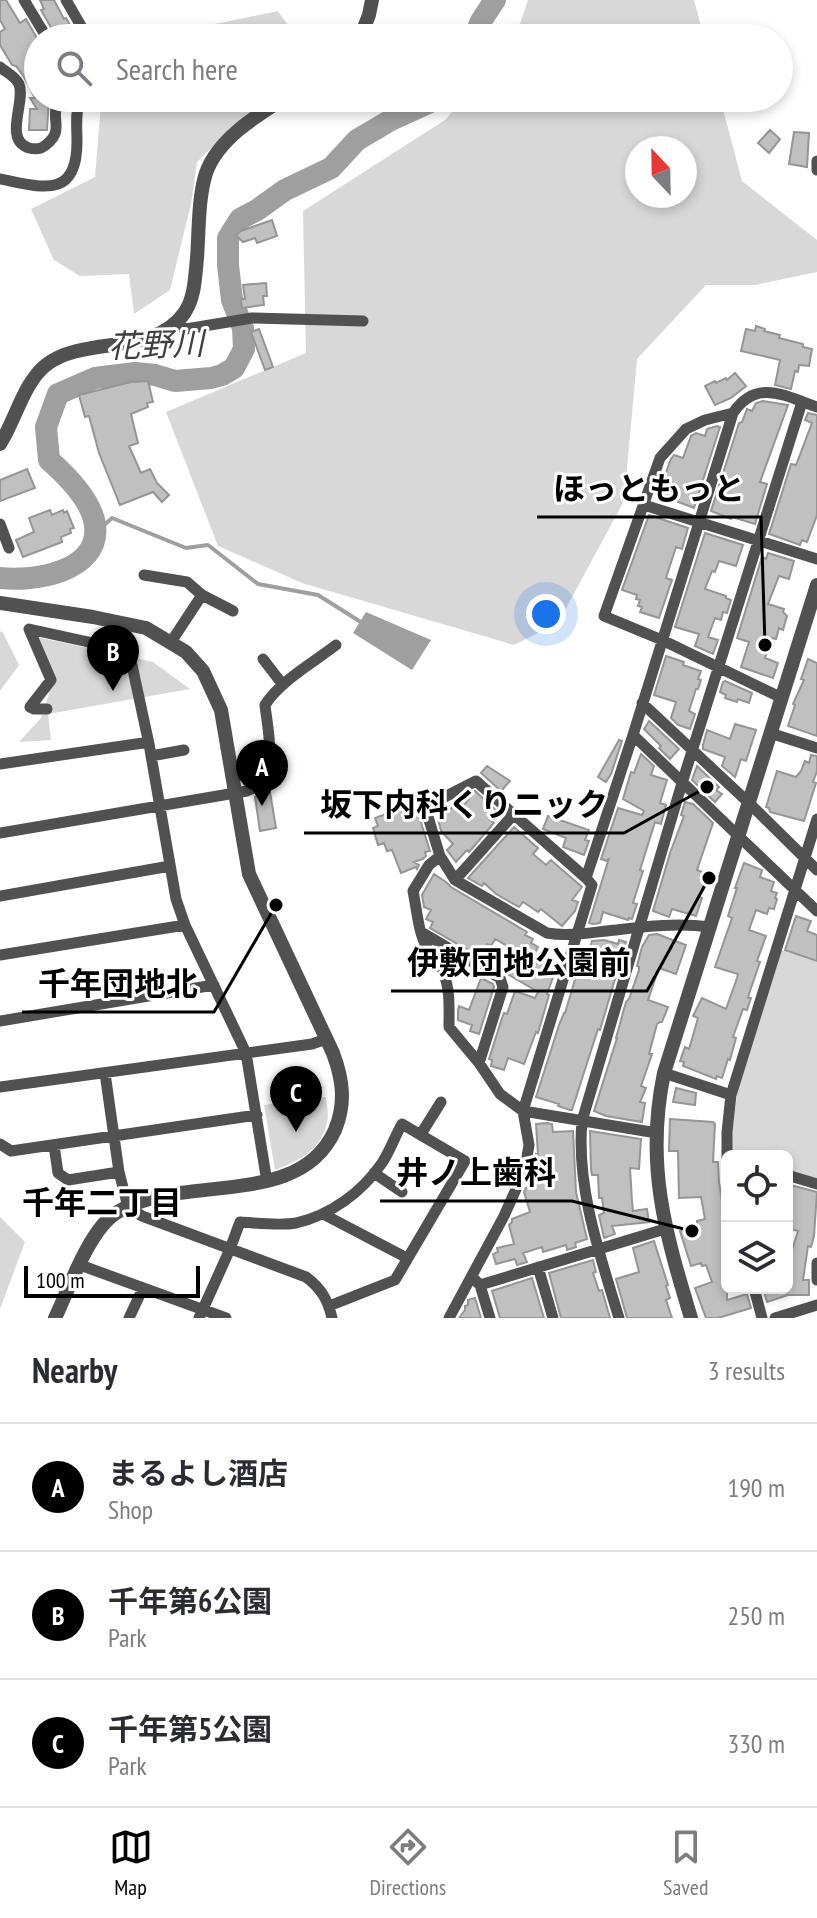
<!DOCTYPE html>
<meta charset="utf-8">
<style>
body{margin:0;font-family:"PT Sans Narrow","Noto Sans JP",sans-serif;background:#f7f7f7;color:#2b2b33}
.controls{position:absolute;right:24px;bottom:24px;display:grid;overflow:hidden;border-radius:12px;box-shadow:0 4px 12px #0003}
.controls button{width:72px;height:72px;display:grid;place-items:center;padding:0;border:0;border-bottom:2px solid #e1e1e2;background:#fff;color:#2b2b33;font:40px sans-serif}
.compass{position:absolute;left:625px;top:136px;width:72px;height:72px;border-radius:50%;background:#fff;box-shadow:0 4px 12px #0003;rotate:338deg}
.scale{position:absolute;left:24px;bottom:20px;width:176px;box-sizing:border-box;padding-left:8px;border:4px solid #000;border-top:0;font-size:22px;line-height:28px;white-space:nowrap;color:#000;-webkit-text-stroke:6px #fff;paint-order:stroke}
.you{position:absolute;left:546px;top:614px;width:28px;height:28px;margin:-20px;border:6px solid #fff;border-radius:50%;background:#1a73e8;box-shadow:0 0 0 12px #1a73e833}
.badge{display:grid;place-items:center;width:52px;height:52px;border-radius:50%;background:#000;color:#fff;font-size:26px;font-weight:700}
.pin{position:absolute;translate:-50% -66px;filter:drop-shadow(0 2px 4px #0008)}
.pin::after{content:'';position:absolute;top:42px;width:28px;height:24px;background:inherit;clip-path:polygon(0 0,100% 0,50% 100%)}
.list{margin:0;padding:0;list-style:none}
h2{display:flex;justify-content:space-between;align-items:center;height:104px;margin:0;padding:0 32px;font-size:34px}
h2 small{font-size:26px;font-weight:400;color:#7c7c81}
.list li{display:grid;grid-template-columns:52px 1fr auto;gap:24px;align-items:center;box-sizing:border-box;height:128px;padding:0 32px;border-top:2px solid #e1e1e2}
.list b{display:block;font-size:30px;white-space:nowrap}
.list p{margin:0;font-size:26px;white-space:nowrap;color:#7c7c81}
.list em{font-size:26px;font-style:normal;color:#7c7c81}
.icon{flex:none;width:44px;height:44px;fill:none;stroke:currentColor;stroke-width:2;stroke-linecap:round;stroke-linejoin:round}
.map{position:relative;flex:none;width:817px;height:1318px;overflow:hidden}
.search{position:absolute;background:#fff;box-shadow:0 4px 12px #0003;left:24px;right:24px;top:24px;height:88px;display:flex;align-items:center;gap:20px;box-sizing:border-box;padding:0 28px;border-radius:44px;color:#7c7c81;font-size:30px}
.sheet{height:488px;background:#fff}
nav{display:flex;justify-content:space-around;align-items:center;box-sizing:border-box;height:112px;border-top:2px solid #e1e1e2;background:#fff;font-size:22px;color:#7c7c81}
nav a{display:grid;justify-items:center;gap:4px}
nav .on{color:#000}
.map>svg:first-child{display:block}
.green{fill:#d8d8d8;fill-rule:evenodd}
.water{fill:#9f9f9f}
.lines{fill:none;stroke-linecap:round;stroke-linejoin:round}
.stream{stroke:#9f9f9f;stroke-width:4}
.river{stroke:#9f9f9f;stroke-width:22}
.building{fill:#c0c0c0;stroke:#959595;stroke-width:2}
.minor{stroke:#515151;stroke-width:11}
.tertiary{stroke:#515151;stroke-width:14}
.labels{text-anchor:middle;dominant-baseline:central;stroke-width:6;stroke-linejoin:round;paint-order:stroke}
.water-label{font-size:32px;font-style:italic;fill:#404040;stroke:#fff}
.neighbourhood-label{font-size:32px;font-weight:bold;fill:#000;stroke:#fff}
.leader{fill:none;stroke:#000;stroke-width:3}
.callout-dot{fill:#000;stroke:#fff;stroke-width:3}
.callout-label{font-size:32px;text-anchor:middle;font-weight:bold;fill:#000;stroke:#fff;stroke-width:6;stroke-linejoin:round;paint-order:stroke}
</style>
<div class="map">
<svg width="817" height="1318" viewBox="0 0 817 1318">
<rect width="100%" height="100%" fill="#fff"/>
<path class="green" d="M528 0H694L704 38H515Z
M278 11 297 38H182V31Z
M108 98H271L237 123 197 162 191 204 170 290 134 314 129 274 80 276 54 260 31 209 95 177 101 104Z
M464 98H720L742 181 817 240V272L755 285H706L637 359 624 501 558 623 514 645 302 583 218 546 166 412 306 353 303 211 445 120ZM637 148H685V196H637Z
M2 631 19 665 0 691V632Z
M37 637 153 662 190 689 48 714 51 740 19 742 41 718 49 694Z
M781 950 817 962V1180L787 1171V1156H739L730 1149 738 1088Z
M326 1097C327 1105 329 1115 327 1123 320 1151 300 1160 275 1170L264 1105Z
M0 1217 25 1242 0 1309Z"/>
<path class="water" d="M366 612 431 640 412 670 353 633Z"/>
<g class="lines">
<path class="stream" d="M94 534 112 518 186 548 208 545 258 584 318 595 364 624"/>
<path class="river" d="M474 38 481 21 495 0
M0 578C33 582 101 572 95 525 92 501 66 475 49 460L46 427 58 394 95 378 135 373 155 375 175 381 211 378 222 375 234 368 244 349 243 328 232 300 228 265V238L240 219 257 210 285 190 331 168 357 140 391 120 439 98"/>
</g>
<path class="building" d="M0 0H6L20 23 26 19 38 40V98H49L47 130H29L30 109H37L30 98H35L24 77 16 66 12 65 0 45V32L5 29 0 20Z
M40 0H54L64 19 66 18 73 30 62 35 61 32 57 34 55 30 53 31 41 10 44 9Z
M770 130 780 139 769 153 758 143Z
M794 132 809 133 807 167 789 164Z
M272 220 277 236 257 243 255 238 243 242 236 235 241 231Z
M266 283 267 296H263L264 305 242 308 241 299H245L243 285Z
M756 326 765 329 764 331 780 335 779 338 803 344V347L812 349 809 366 799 365 798 372 795 371 791 389 775 385 780 360 741 351 746 329 755 331Z
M259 329 273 367 265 370 251 332Z
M735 373 746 386 731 398 715 405 705 386 715 381 716 383 726 378 727 380Z
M148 381 153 402 147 403 148 407 131 414 138 443 129 446 141 473 150 469 157 483 169 495 162 502 153 492 120 505 99 453 89 416 85 417 79 395 131 382Z
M763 401 788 405 760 482 767 484 755 524 732 517 731 519 711 511 739 423 742 422 747 409 752 411 756 403Z
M808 413 817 415V515L807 542 802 540 800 545 769 534 791 464 796 465 812 423 805 420Z
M717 426 720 427 694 508 676 501 658 498 660 482 662 483 671 459 674 455 683 458 691 436 696 433 705 436 707 429Z
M27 469 35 488 0 501V480Z
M50 510 52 515 63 510 64 513 67 511 74 528 70 529 71 533 61 537 62 542 23 557 16 540 34 532 29 518Z
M649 515 688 528 682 549 676 547 666 578 672 580 659 618 640 612 642 607 638 606 640 600 636 599 637 595 622 590Z
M705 533 743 545 736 566 719 561 715 572 712 571 705 589 726 596V598L731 600 727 613 723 612 721 620 715 618 708 637 718 640 713 654 695 646 699 634 675 627Z
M768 553 794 561 789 579 779 576 768 604 784 609 783 612 787 616 783 630 779 628 776 639 772 638 765 658 778 663 773 678 741 667 749 642 737 638 762 557 766 559Z
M666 656 684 662 683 665 701 671 698 679 701 680 698 689H696L689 711 695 714 690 729 678 725 671 718 676 702 654 695Z
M808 659 817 663V736L788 726 795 705 793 704 804 680 801 679Z
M725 681 752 693 749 703 738 699 737 702 725 698 726 695 720 692 723 682Z
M649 721 679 749 670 759 659 748 661 746 644 729Z
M735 724 756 730 746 761 741 759 735 777 722 766 725 757 703 749V745L707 730 730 739Z
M619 740 622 741 611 774 606 782 598 777Z
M641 754 654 766 651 775 667 780 660 803 666 805 661 824 655 822 640 870 643 871 633 903 637 904 632 919 629 918 628 920 603 912 600 923 593 924 589 923 609 858 607 861 601 859 618 808 642 815 644 811 623 799 631 772 634 773Z
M811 755 817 756V771L813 782 816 783 804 821 770 812 769 808 766 807 777 771 796 777 801 771 805 761 809 763Z
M487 766 510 781 501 791 481 773Z
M697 766 719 787 716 790 722 794 715 802 692 780Z
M475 791 498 812 490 820 494 823 469 852 467 850 456 862 447 850 453 844 441 831 438 819 444 813 445 815 459 800 464 805Z
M270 792 276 828 260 831 255 797 261 793Z
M685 802 693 804 713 823 697 870 705 873 702 880 705 881 699 897 702 898 696 916 672 909 669 917 653 911 670 853 684 816 681 815Z
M412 804 414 811 417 810 430 851 425 852 426 856 423 859 414 862 419 865 417 869 416 867 401 873 392 850 387 851 384 843 378 845 373 828 378 826 375 818Z
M548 816 589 830 585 840 589 841 584 855 563 847 566 838 543 829Z
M514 827 538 848 533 854 546 865 551 860 582 887 572 900 578 902 575 911 562 926 541 909 538 912 523 902 519 907 496 894 484 883 482 886 468 878Z
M744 863 762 870 760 877 774 882 771 891 777 893 775 898 777 899 774 909 769 908 767 914 756 910 749 930 766 936 757 961 760 962 750 991 748 998H751L747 1010 743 1009 733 1037 736 1038 730 1060 728 1059 722 1078 717 1076 716 1079 683 1066 684 1062 680 1061 685 1047 689 1049 698 1018 693 1016 702 998 726 1009 737 978 738 974 715 967 732 918 728 916 737 888H735Z
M434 874 446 882 451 887 527 932 525 935 533 939 531 943 538 947 531 961 556 969 547 994 549 995 538 1033 536 1032 524 1064 508 1058 504 1070 491 1066 492 1060 489 1059 502 1018 504 1013 507 1014 515 991 535 998 538 992 509 975 513 969 509 967 518 952 495 939 491 946 487 944 480 957 430 928 433 922 426 919 431 910 424 907 422 895Z
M796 916 811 921 807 931 817 935V961L785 950Z
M657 934 686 945 676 974 659 968 648 1000 668 1007 662 1022H660L657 1024 649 1054H652L649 1063 641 1086 646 1088 640 1102 645 1103 642 1122 606 1116 594 1111 617 1038H616L626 1002 629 999 639 970V967L637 966 642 947 649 935Z
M604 940 618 944 619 940 626 942 600 1030 598 1029 572 1110H570L558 1106 559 1104 536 1097 559 1025 564 1013H565L585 946 590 948 592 941Z
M481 978 493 984 494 987 479 1034 470 1031 472 1025 458 1020V1010L459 1006 469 1010Z
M676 1088 696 1093 695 1105 673 1102Z
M670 1119 713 1122 715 1124 713 1162H718L719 1182 724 1214H727V1300L747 1294 751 1308 718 1318H706L695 1288 712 1282 706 1265 702 1266 701 1263 691 1266 680 1231 697 1225V1221L705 1219 701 1197 679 1198 678 1151H669Z
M547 1123 552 1124 553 1132 573 1131 576 1192 587 1239 575 1243 576 1247 567 1250 566 1245 543 1252 542 1247 523 1253 527 1262 517 1265 515 1259 496 1264 493 1254 498 1252 497 1248 514 1244 509 1225 512 1222V1219L530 1212 524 1192 526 1188 529 1187 536 1154 538 1155 536 1124Z
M590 1131 641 1139 639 1169 630 1168 632 1201 633 1211 647 1209 649 1222 612 1226 615 1234 604 1238 599 1215 604 1213 602 1198H599L598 1175H592L591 1170Z
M787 1184 817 1192 814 1236 811 1247 808 1246 803 1280H809V1295H788L767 1302 763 1288H788L787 1257H790L798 1231 787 1228Z
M654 1241 668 1285 666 1286 670 1298 666 1300 672 1318H627L616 1279 639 1272 633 1248Z
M593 1260 596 1272 593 1273 599 1291 602 1290 610 1318H561L549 1273Z
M532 1278 544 1318H500L492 1291Z
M475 1298 481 1318H459L465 1310V1306L468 1305V1300Z"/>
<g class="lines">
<path class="minor" d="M24 0 47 38
M66 0 88 38
M0 67C6 72 15 76 19 84 26 102 3 140 29 148 33 149 38 149 41 148 46 146 53 139 55 134 58 127 54 117 56 109 57 107 61 100 62 98
M817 161V170
M0 179C41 187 77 200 77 142 77 127 75 113 80 98
M175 325 186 329 252 318 363 321
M733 413 705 420 686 429 660 458 604 616 662 640 782 698
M644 505 817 559
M0 524 9 548
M144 575 187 582 202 595 171 642
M202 595 233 611
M263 659 283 685
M642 703 749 803 817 870
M47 709H34L30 707 51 680 29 629 93 643 130 656 149 744
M770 733 817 748
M633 735 817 911
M151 756 184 750
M0 764 143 743 149 744 176 899 185 925 246 1053 267 1182
M0 833 247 791C252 789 259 785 263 781 276 765 267 724 265 705 280 681 314 662 336 645
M440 856 429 865 413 891C417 910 418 932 427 948 430 954 436 958 439 964 451 984 449 1005 449 1027L479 1063 500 1094 523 1111 657 1133
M586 878 476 781 425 807 440 856 455 880 547 933C569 937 593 932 616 930 648 926 679 923 710 927
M455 880 514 814
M0 896 170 866
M421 932 500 978 503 987 479 1063
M0 955 185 925
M0 1021 214 985
M105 1073 119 1172 128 1207 142 1216 306 1277C321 1288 328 1300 332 1318
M664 1073 731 1095
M0 1087 312 1044 326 1039
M421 1134 441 1102
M0 1144 11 1151 257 1115
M54 1145 58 1173 68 1180 119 1172
M374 1173 402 1192
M787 1175 817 1184
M727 1181V1132L731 1095 817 819
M323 1214 407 1258
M817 1263V1280
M80 1265 226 1318
M538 1267 553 1318
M472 1277 480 1285 665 1229
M480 1285 490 1318
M754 1288 762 1318
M129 1318 143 1288
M199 1318 230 1249 240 1222C258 1223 279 1226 296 1223 331 1215 362 1192 382 1163 390 1151 395 1136 402 1124L465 1161 395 1280 329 1306
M449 1318 504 1216 525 1169 529 1145 523 1111 592 885 586 878 633 735 733 413C757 378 785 396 817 407
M619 1318C600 1255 576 1188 582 1121L682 783 802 402
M775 1318 817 1305"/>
<path class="tertiary" d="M360 38 369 15 372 0
M0 444C15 421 24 382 46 365 84 335 155 357 185 312 195 296 195 277 197 258 199 232 198 198 206 173 218 139 256 116 285 98
M0 603 93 617 146 628 186 652 203 671 221 710 249 874 333 1053C343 1080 346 1103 335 1130 299 1211 180 1172 116 1213 89 1230 69 1289 55 1318
M691 1318C665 1232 645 1164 664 1073L817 585"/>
</g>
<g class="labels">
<g class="water-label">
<text transform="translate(156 344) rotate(-2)">花野川</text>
</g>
<g class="neighbourhood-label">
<text x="102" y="1202">千年二丁目</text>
</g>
</g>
<path class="leader" d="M765 645L761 517H537M707 787L624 833H304M709 878L647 991H391M276 905L214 1012H22M692 1231L572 1201H380"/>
<g class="callout-dot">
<circle cx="765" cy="645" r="8"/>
<circle cx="707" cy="787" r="8"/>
<circle cx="709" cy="878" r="8"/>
<circle cx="276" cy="905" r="8"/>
<circle cx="692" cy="1231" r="8"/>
</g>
<g class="callout-label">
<text x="649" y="500">ほっともっと</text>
<text x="464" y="816">坂下内科くりニック</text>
<text x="519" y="974">伊敷団地公園前</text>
<text x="118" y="995">千年団地北</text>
<text x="476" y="1184">井ノ上歯科</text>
</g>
</svg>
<div class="controls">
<button><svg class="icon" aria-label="locate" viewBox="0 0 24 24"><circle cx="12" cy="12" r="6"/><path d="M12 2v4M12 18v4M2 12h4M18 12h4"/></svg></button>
<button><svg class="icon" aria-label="layers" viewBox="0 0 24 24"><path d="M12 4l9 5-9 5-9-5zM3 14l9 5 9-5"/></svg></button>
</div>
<svg class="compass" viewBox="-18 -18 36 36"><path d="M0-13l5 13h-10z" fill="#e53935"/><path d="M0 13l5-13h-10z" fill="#7c7c81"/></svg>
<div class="scale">100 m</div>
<div class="you"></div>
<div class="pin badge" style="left:262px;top:806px">A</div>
<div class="pin badge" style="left:113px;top:691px">B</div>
<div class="pin badge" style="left:296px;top:1132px">C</div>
<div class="search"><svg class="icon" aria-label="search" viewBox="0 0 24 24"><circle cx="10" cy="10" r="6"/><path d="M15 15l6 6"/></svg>Search here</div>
</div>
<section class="sheet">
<h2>Nearby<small>3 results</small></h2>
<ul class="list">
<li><span class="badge">A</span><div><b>まるよし酒店</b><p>Shop</p></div><em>190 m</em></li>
<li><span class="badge">B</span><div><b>千年第6公園</b><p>Park</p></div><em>250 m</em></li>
<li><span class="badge">C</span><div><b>千年第5公園</b><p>Park</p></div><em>330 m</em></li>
</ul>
</section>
<nav>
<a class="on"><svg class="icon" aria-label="map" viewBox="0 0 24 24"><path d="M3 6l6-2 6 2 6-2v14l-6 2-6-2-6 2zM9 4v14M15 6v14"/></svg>Map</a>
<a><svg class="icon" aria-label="directions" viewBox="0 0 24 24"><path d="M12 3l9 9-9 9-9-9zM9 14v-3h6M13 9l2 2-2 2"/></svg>Directions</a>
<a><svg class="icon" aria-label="saved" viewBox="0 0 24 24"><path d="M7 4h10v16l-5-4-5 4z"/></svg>Saved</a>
</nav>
